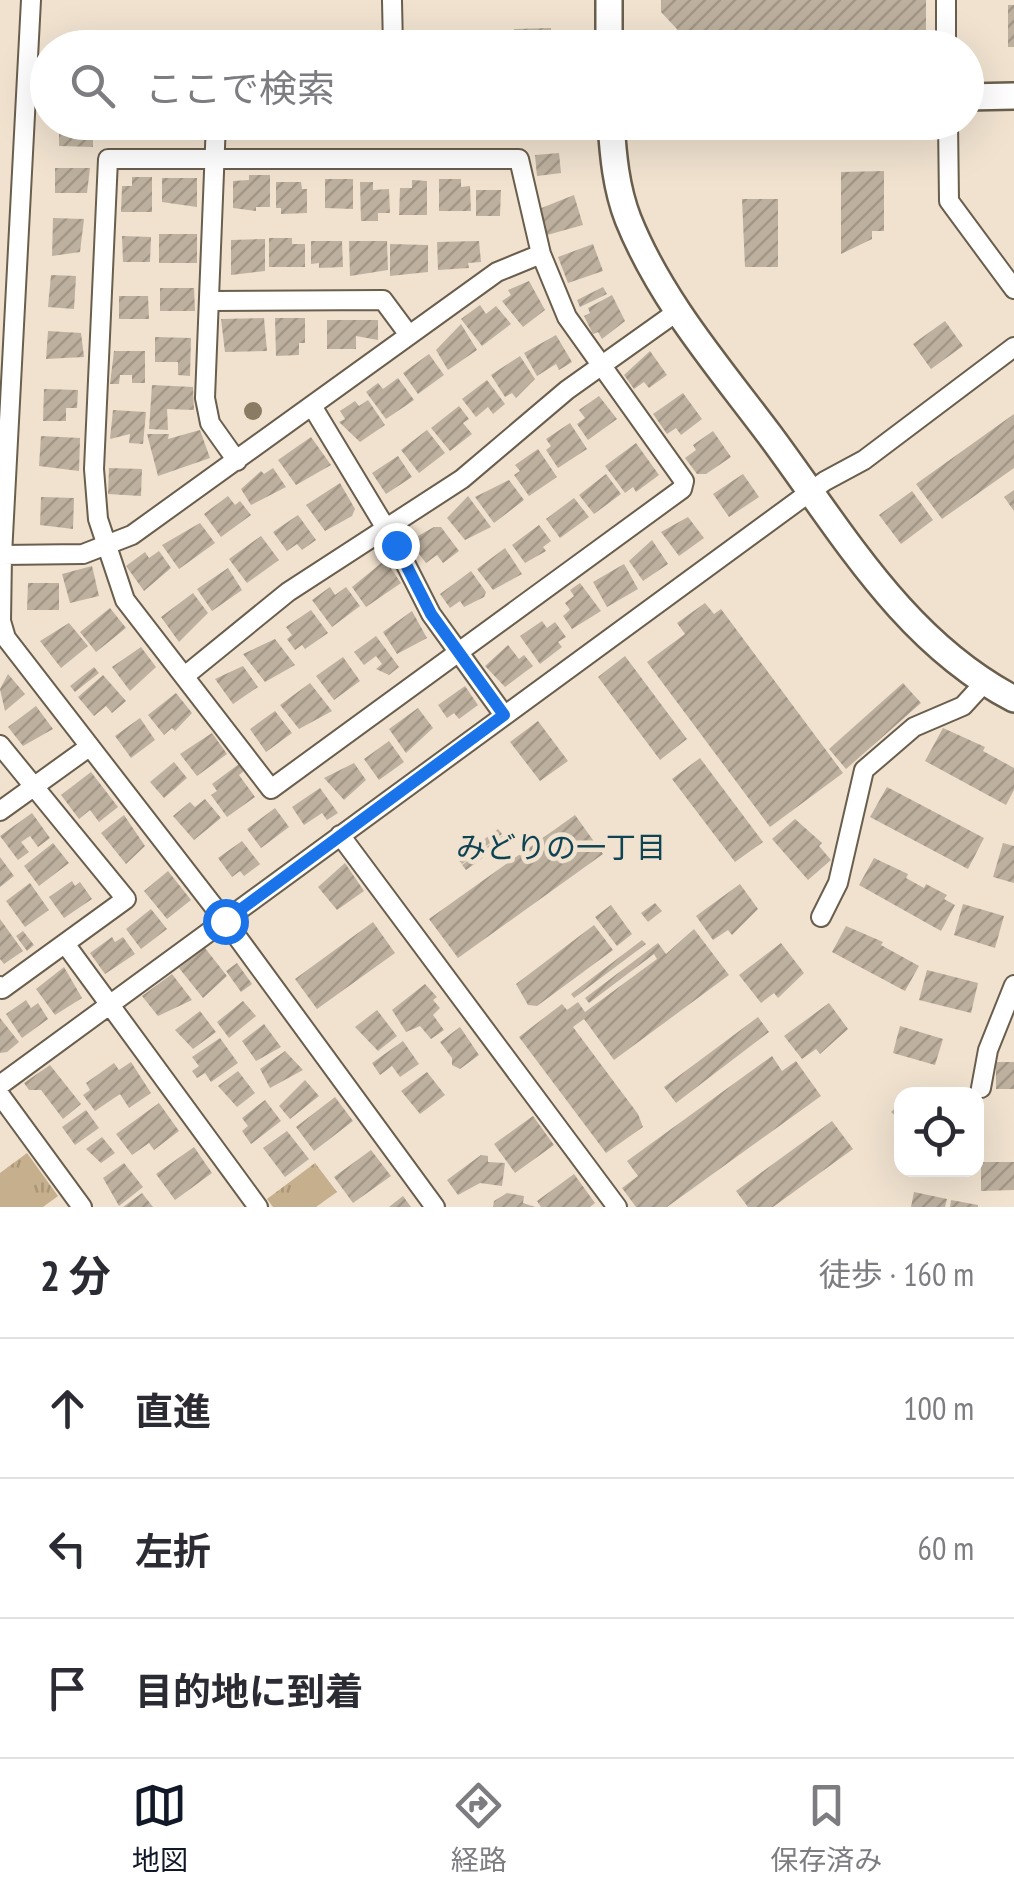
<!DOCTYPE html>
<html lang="ja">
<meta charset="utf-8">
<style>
body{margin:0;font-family:"PT Sans Narrow","Noto Sans JP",sans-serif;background:#f7f7f7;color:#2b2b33}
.controls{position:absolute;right:30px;bottom:30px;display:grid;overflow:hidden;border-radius:20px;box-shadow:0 10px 40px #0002}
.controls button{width:90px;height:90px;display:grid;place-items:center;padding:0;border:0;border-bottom:2px solid #e1e1e2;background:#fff;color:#2b2b33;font:50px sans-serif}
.stop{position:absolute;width:30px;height:30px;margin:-22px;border:8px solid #1a73e8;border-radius:50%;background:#fff}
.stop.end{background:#1a73e8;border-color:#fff;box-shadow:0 2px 10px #0008}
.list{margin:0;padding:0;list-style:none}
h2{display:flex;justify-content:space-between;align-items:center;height:130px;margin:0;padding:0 40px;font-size:42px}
h2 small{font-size:32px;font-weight:400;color:#7c7c81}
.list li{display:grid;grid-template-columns:65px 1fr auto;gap:30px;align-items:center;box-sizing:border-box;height:140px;padding:0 40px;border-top:2px solid #e1e1e2}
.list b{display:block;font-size:38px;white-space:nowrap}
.list em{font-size:32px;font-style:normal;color:#7c7c81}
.icon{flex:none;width:55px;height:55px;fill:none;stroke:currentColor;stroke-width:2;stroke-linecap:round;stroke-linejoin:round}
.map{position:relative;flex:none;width:1014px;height:1207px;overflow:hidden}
.search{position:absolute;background:#fff;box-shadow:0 10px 40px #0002;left:30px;right:30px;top:30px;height:110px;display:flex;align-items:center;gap:25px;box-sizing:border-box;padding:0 35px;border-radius:55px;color:#7c7c81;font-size:38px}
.sheet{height:550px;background:#fff}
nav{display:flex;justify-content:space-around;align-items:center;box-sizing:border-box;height:140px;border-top:2px solid #e1e1e2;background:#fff;font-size:28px;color:#7c7c81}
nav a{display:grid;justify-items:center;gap:5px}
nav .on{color:#111827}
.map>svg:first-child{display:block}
.grass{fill:url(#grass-tufts)}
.building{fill:url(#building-hatch)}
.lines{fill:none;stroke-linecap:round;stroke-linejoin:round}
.street-casing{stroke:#6a5e4d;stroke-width:22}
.secondary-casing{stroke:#6a5e4d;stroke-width:30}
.street{stroke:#fff;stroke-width:18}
.secondary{stroke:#fff;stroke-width:25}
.tree{fill:#8a7c64}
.route{stroke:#1a73e8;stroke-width:12}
.labels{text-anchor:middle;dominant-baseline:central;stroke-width:9;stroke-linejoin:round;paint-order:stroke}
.neighbourhood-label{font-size:30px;fill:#0e4353;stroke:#f0e2cf}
</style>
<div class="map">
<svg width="1014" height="1207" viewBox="0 0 1014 1207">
<defs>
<pattern id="grass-tufts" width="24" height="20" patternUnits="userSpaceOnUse" patternTransform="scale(2.5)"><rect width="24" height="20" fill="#c6af8c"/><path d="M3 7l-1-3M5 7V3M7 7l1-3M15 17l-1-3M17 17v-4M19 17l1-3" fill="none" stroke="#a99678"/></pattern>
<pattern id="building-hatch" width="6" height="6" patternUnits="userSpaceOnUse" patternTransform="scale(2.5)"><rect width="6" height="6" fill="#bdb09e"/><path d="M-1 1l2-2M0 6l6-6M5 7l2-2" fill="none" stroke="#a29687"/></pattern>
</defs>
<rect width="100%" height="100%" fill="#f0e2cf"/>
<path class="grass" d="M27 1153 58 1196 43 1207H0V1173Z
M315 1163 337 1192 316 1207H273L267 1199Z"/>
<path class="building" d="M661 0H926V39L689 42 661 12Z
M1008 5H1014V47H1008Z
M551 28 552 48H514V29Z
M363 37V48H304L303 38Z
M416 40H468V48H416Z
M108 41H198V48H108Z
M59 122H93V147L59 146Z
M102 122H147V128H132V135H102Z
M166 122H197V132H166Z
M237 122H274V133H237Z
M285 122H321V132L285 133Z
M382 122H421V133L394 137V130H382Z
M431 122H469V133L431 131Z
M474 122H507V131H474Z
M517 122H527L528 140H518Z
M545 122H569L570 137H551V128H545Z
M559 153 561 173 537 176 535 155Z
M55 168H90L87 193H55Z
M884 171V231H872V239L841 254V172Z
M249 175H270V207H256V211L233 208V181L249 180Z
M132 177H152V212H121L122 186H132Z
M162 178H197V207L162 202Z
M325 179H353V209L325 208Z
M439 179H461V187L470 186 471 211H439Z
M412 180 427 181V215H399L400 188H412Z
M276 182H301L302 189H307V213L281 214V208H276Z
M360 182H373V190L389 189 390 213H378V221H361Z
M476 190H501L500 216H476Z
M574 195 583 225 547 235 539 209Z
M742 199H778V267H745Z
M53 218 84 219 80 252 52 256Z
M159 234H197V263H159Z
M122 236 151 237 150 262H123Z
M269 238H292V244H305V267H269Z
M265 239V271L231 275V240Z
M311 241H342L343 267 319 268V263L311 264Z
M349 241H387L388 270 350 276Z
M479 241 481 262 468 263 469 268 438 270 437 242Z
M390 244 428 245V272L390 276Z
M593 244 603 271 568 283 558 257Z
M51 275 76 276 74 309 48 307Z
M529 281 545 310 523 327 502 301 511 295 508 290Z
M603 287 607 294 580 307 577 300Z
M160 288H194L195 311H160Z
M612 295 625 321 602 339 598 332 593 334 584 316 590 313 588 308Z
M119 296H148L149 319H119Z
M480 305 486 314 496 306 511 324 482 346 461 319Z
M264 318 267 351 225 352 221 319Z
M275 318H305V343H299V355L276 356Z
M327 320H378V340L356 336V349H327Z
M945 321 963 346 931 369 913 344Z
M461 324 477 350 448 370 436 350Z
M48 331 81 333 84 357 46 359Z
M556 335 572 362 559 370 556 364 537 376 524 353Z
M155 337 191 338 190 376 178 375V362H155Z
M114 351H145V383H132V375H120L119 384H110Z
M650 351 667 375 649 388 644 382 634 389 624 375Z
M429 354 444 375 418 394 403 373Z
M520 356 535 379 516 398 512 393 505 397 491 375Z
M398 378 414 400 386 419 366 392 378 383 383 389Z
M487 380 505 404 493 414 488 407 476 417 462 399Z
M152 385 193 387 194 410 167 409 168 430 149 429Z
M44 389 78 390 77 408H66V421H43Z
M683 393 702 419 681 435 676 428 667 434 653 414Z
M599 396 617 419 588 440 577 424 585 418 579 410Z
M368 400 385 425 360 442 339 422 345 419 340 411 355 401 359 406Z
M459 406 469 419 463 423 472 434 450 451 431 428Z
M113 410 146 412 143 444 129 443 130 434 110 439Z
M1014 414V468L942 519 916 484Z
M570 423 587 449 558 468 546 450 551 446 546 439Z
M200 430 210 458 158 476 147 434H169L168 439Z
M427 430 445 453 419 473 401 450Z
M713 431 731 457 706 474H697L685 458 696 450 693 445Z
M41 436 80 438 79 471 39 466Z
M311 437 331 465 296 485 278 460Z
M636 443 659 475 636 492 633 487 625 493 605 466Z
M538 449 557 477 529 496 514 475 520 471 515 465Z
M398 456 412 477 386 494 372 473Z
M109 468 142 469 141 496 108 494Z
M273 468 286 487 251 505 241 489 261 471 264 474Z
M606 474 621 494 594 514 579 495Z
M743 474 759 497 729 517 713 494Z
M509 480 524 500 494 523 475 497Z
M340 483 355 509 352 516 325 531 306 505Z
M1014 490V511L1004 497Z
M912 491 933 520 901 544 879 515Z
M228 496 235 505 240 501 251 515 221 537 204 514Z
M468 496 491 527 465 540 447 518Z
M41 497 74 498 73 529 40 525Z
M574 498 589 517 560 538 546 519Z
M298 515 316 540 302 550 297 544 287 551 273 532Z
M688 517 704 538 679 556 661 532Z
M200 523 215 543 179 569 162 545Z
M539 525 551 541 543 547 546 551 525 563 512 545Z
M434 527H441L459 551 443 563 437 555 426 563 409 541Z
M261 536 279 560 247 583 229 559Z
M652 540 668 564 643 581 629 561Z
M505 548 522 574 493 590 477 569Z
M159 551 171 568 144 591 126 566 145 552 149 558Z
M385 560 401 583 366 607 352 587Z
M624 564 638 589 607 607 593 582Z
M92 566 99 596 70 603 62 574Z
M228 568 242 590 212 611 197 589Z
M471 571 486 592 484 597 464 607 460 601 450 608 440 594Z
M28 583H59V610H27Z
M580 583 601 611 572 629 563 616 570 610 565 603 574 596 570 590Z
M330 587 335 595 346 587 360 606 332 627 312 600Z
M193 593 208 613 179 642 161 617Z
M705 603 714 614 721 609 843 773 770 827 647 662 685 634 677 623Z
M110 608 126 628 96 652 80 632Z
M311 610 328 633 305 649 302 645 295 650 287 639 292 635 286 627Z
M412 611 427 638 397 654 383 632Z
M542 621 547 628 555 622 566 637 558 642 562 647 540 664 520 636Z
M69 623 88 646 61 668 40 641Z
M376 636 399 667 389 675 376 669 382 664 376 656 364 665 354 652Z
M275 639 295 665 265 682 243 654Z
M508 645 519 659 524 655 533 666 505 687 485 666Z
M141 647 156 667 130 691 112 667Z
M625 656 687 739 660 760 598 677Z
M343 657 360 681 334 700 316 676Z
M243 666 258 687 233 704 215 679Z
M94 667 99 673 75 692 70 686Z
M8 674 25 694 5 711 0 689Z
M103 675 126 701 112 713 106 706 94 716 78 697Z
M310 683 332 711 299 729 280 705Z
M903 683 921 703 846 769 829 749Z
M465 686 478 705 459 719 454 713 447 718 438 705Z
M176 693 192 713 175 731 172 728 164 735 148 715Z
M36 706 53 729 23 746 8 727Z
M418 708 433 728 406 753 389 729Z
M275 711 292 733 266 752 250 729Z
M140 718 155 740 131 758 115 736Z
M538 721 568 761 540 781 510 742Z
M943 728 985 747 983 751 1014 768V790L1006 805 925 761Z
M212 733 227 754 197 776 180 754Z
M389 741 404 762 379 780 364 759Z
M700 758 763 842 735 862 672 779Z
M174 762 187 778 164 798 150 782Z
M354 763 366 780 344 800 324 778Z
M239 764 244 771 239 775 255 797 227 817 211 795 217 791 212 784Z
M91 772 118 807 99 822 90 810 79 819 61 795Z
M887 787 984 838 968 869 870 817Z
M320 788 338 813 327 820 322 813 304 825 292 807Z
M205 799 221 818 194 840 173 816 190 802 195 807Z
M275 808 289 827 261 848 247 829Z
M32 813 50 838 38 847 30 836 21 842 29 852 18 860 0 836Z
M124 815 145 846 126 864 101 833Z
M575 815 603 854 458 958 429 919Z
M795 819 822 843 819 846 831 860 808 880 772 839Z
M498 829 502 834 462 864 458 859Z
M502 836 506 841 466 870 462 865Z
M242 841 260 864 244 876 240 871 232 877 218 858Z
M53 843 69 863 39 886 24 866Z
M1003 843 1014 846V883L993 877Z
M0 857 14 876 0 887Z
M874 858 908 874 906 878 924 888 926 884 947 895 944 899 955 905 941 931 859 885Z
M345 863 364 891 337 910 318 887Z
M168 871 191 900 167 919 144 891Z
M72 881 75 886 80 882 92 899 64 918 49 897Z
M30 883 49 910 25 927 6 901Z
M740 884 758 909 732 935 728 930 713 940 696 916Z
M655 903 662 911 648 922 641 913Z
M963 904 1004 916 995 948 954 935Z
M611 905 632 934 617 946 595 917Z
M151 909 167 929 141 949 126 929Z
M0 919 23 951 4 964 0 959Z
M373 922 395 953 317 1009 295 979Z
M594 925 613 950 537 1006 528 1005 516 984Z
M846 926 883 942 881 945 919 966 905 991 832 952Z
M694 929 729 975 614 1060 584 1019 573 1027 638 1114 643 1127 606 1153 519 1037 562 1004 567 1010 578 1002 585 1012 657 959 654 954 589 1003 585 998 650 949 658 943 666 954Z
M23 931 34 945 27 951 16 936Z
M112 937 115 942 123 937 135 954 105 974 90 953Z
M642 940 646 944 574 998 571 994Z
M781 943 804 973 778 998 774 993 761 1003 739 975Z
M205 948 227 976 203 998 179 968Z
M237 963 252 984 241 992 226 971Z
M64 967 82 998 55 1015 36 989Z
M927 970 978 983 971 1013 919 1000Z
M172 974 192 1000 158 1016 142 996Z
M425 984 437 997 433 1000 440 1008 433 1015 444 1030 431 1039 420 1026 406 1032 392 1010Z
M26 1000 31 1008 38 1003 48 1019 22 1038 6 1014Z
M243 1001 256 1016 229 1038 217 1022Z
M829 1003 848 1029 820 1054 816 1049 802 1059 784 1036Z
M377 1010 397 1036 378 1051 355 1027Z
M200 1011 216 1032 193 1049 175 1030Z
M758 1017 769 1032 676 1103 664 1087Z
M0 1018 19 1042 7 1052 0 1053Z
M264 1024 281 1047 256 1061 242 1041Z
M900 1026 943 1039 935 1065 893 1053Z
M460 1027 479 1055 460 1069 452 1065V1058L440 1042Z
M220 1038 238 1063 211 1082 205 1073 197 1078 192 1071 199 1066 192 1057Z
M403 1041 419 1064 400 1077 392 1066 380 1075 372 1063Z
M285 1051 303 1070 270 1088 260 1069Z
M772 1056 782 1071 796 1061 821 1096 667 1207H636L622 1188 638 1176 627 1161Z
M131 1062 151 1093 129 1108 120 1094 95 1111 83 1095 90 1090 86 1083 114 1063 119 1070Z
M996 1062H1014V1089H996Z
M50 1065 81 1104 63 1119 41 1090H29L24 1083Z
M238 1071 255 1093 237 1107 218 1086Z
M427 1072 445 1095 420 1114 401 1091Z
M305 1080 319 1096 290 1119 279 1106Z
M335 1097 353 1121 314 1151 296 1127Z
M265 1100 281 1121 251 1144 242 1131 248 1126 242 1118Z
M902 1102V1122L891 1112Z
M159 1103 179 1131 154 1150 149 1143 132 1155 116 1134Z
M86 1110 99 1128 75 1145 62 1127Z
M533 1116 554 1145 515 1173 494 1144Z
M832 1121 853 1149 773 1207H748L736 1191Z
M287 1131 309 1159 285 1177 263 1148Z
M102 1137 115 1153 101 1163 86 1149Z
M194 1147 212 1173 175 1200 156 1174Z
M371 1150 391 1176 353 1203 334 1177Z
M481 1155 488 1156V1162L505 1163 502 1186 480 1183 458 1195 447 1180Z
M981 1162H1014V1190L981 1191Z
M124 1163 143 1187 119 1206 103 1178Z
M574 1174 595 1203 590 1207H541L537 1201Z
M914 1192 947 1199 945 1207H911Z
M142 1193 153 1207H123Z
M507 1193 524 1196 523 1203 535 1207H493L494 1201Z
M403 1196 411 1207H389Z
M951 1200 978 1205V1207H950Z"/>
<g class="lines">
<g class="street-casing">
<path id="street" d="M31 0 2 555 1 621 6 638 235 934 435 1207
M392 0 393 48
M946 0V48
M216 122 205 398 210 423 237 461
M948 122 949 201 1014 289
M108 159H519L541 254 567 317 684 481 682 489 271 789 125 600 98 519 94 469Z
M211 301 383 300 409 335
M312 406 396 545 431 614 504 715
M2 555 83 554 132 535 497 272 541 254
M186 675 288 592 462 479 567 390 678 311
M0 745 126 899 2 989 0 986
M0 811 89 747
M340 835 617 1207
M821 917 838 883 864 770 914 727 963 706 985 682
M66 945 258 1207
M0 1085 825 481 864 460 1014 347
M981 1088 988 1050 1014 985
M0 1095 82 1207"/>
</g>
<g class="secondary-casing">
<path id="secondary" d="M609 0V48
M966 97 1014 96
M611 122C613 155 616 188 628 219 660 299 718 366 769 434 842 532 903 641 1014 699"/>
</g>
<use href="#street" class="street"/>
<use href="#secondary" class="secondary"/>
</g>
<circle class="tree" cx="253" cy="411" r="9"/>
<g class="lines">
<path class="route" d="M225 921 504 715 431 614 396 545"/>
</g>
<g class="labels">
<g class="neighbourhood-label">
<text x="561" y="846">みどりの一丁目</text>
</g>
</g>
</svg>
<div class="controls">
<button><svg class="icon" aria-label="locate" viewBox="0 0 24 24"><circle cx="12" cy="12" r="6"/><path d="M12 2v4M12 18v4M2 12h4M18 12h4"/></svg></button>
</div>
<div class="stop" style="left:225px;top:921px"></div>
<div class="stop end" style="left:396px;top:545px"></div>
<div class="search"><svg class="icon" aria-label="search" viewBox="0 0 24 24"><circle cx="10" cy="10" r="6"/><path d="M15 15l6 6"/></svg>ここで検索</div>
</div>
<section class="sheet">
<h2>2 分<small>徒歩 · 160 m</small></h2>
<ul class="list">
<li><svg class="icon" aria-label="ahead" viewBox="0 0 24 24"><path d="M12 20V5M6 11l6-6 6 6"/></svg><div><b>直進</b></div><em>100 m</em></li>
<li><svg class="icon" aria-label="left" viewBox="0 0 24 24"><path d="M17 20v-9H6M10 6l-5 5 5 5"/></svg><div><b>左折</b></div><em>60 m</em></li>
<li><svg class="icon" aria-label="arrive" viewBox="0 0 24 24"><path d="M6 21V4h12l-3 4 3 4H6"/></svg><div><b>目的地に到着</b></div></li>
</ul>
</section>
<nav>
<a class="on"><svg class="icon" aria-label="map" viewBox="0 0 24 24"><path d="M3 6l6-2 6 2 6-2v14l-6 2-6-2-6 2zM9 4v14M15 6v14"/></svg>地図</a>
<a><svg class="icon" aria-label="directions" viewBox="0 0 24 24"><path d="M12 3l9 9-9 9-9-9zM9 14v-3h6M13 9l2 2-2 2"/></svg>経路</a>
<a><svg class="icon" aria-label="saved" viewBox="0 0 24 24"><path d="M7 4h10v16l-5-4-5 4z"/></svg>保存済み</a>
</nav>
